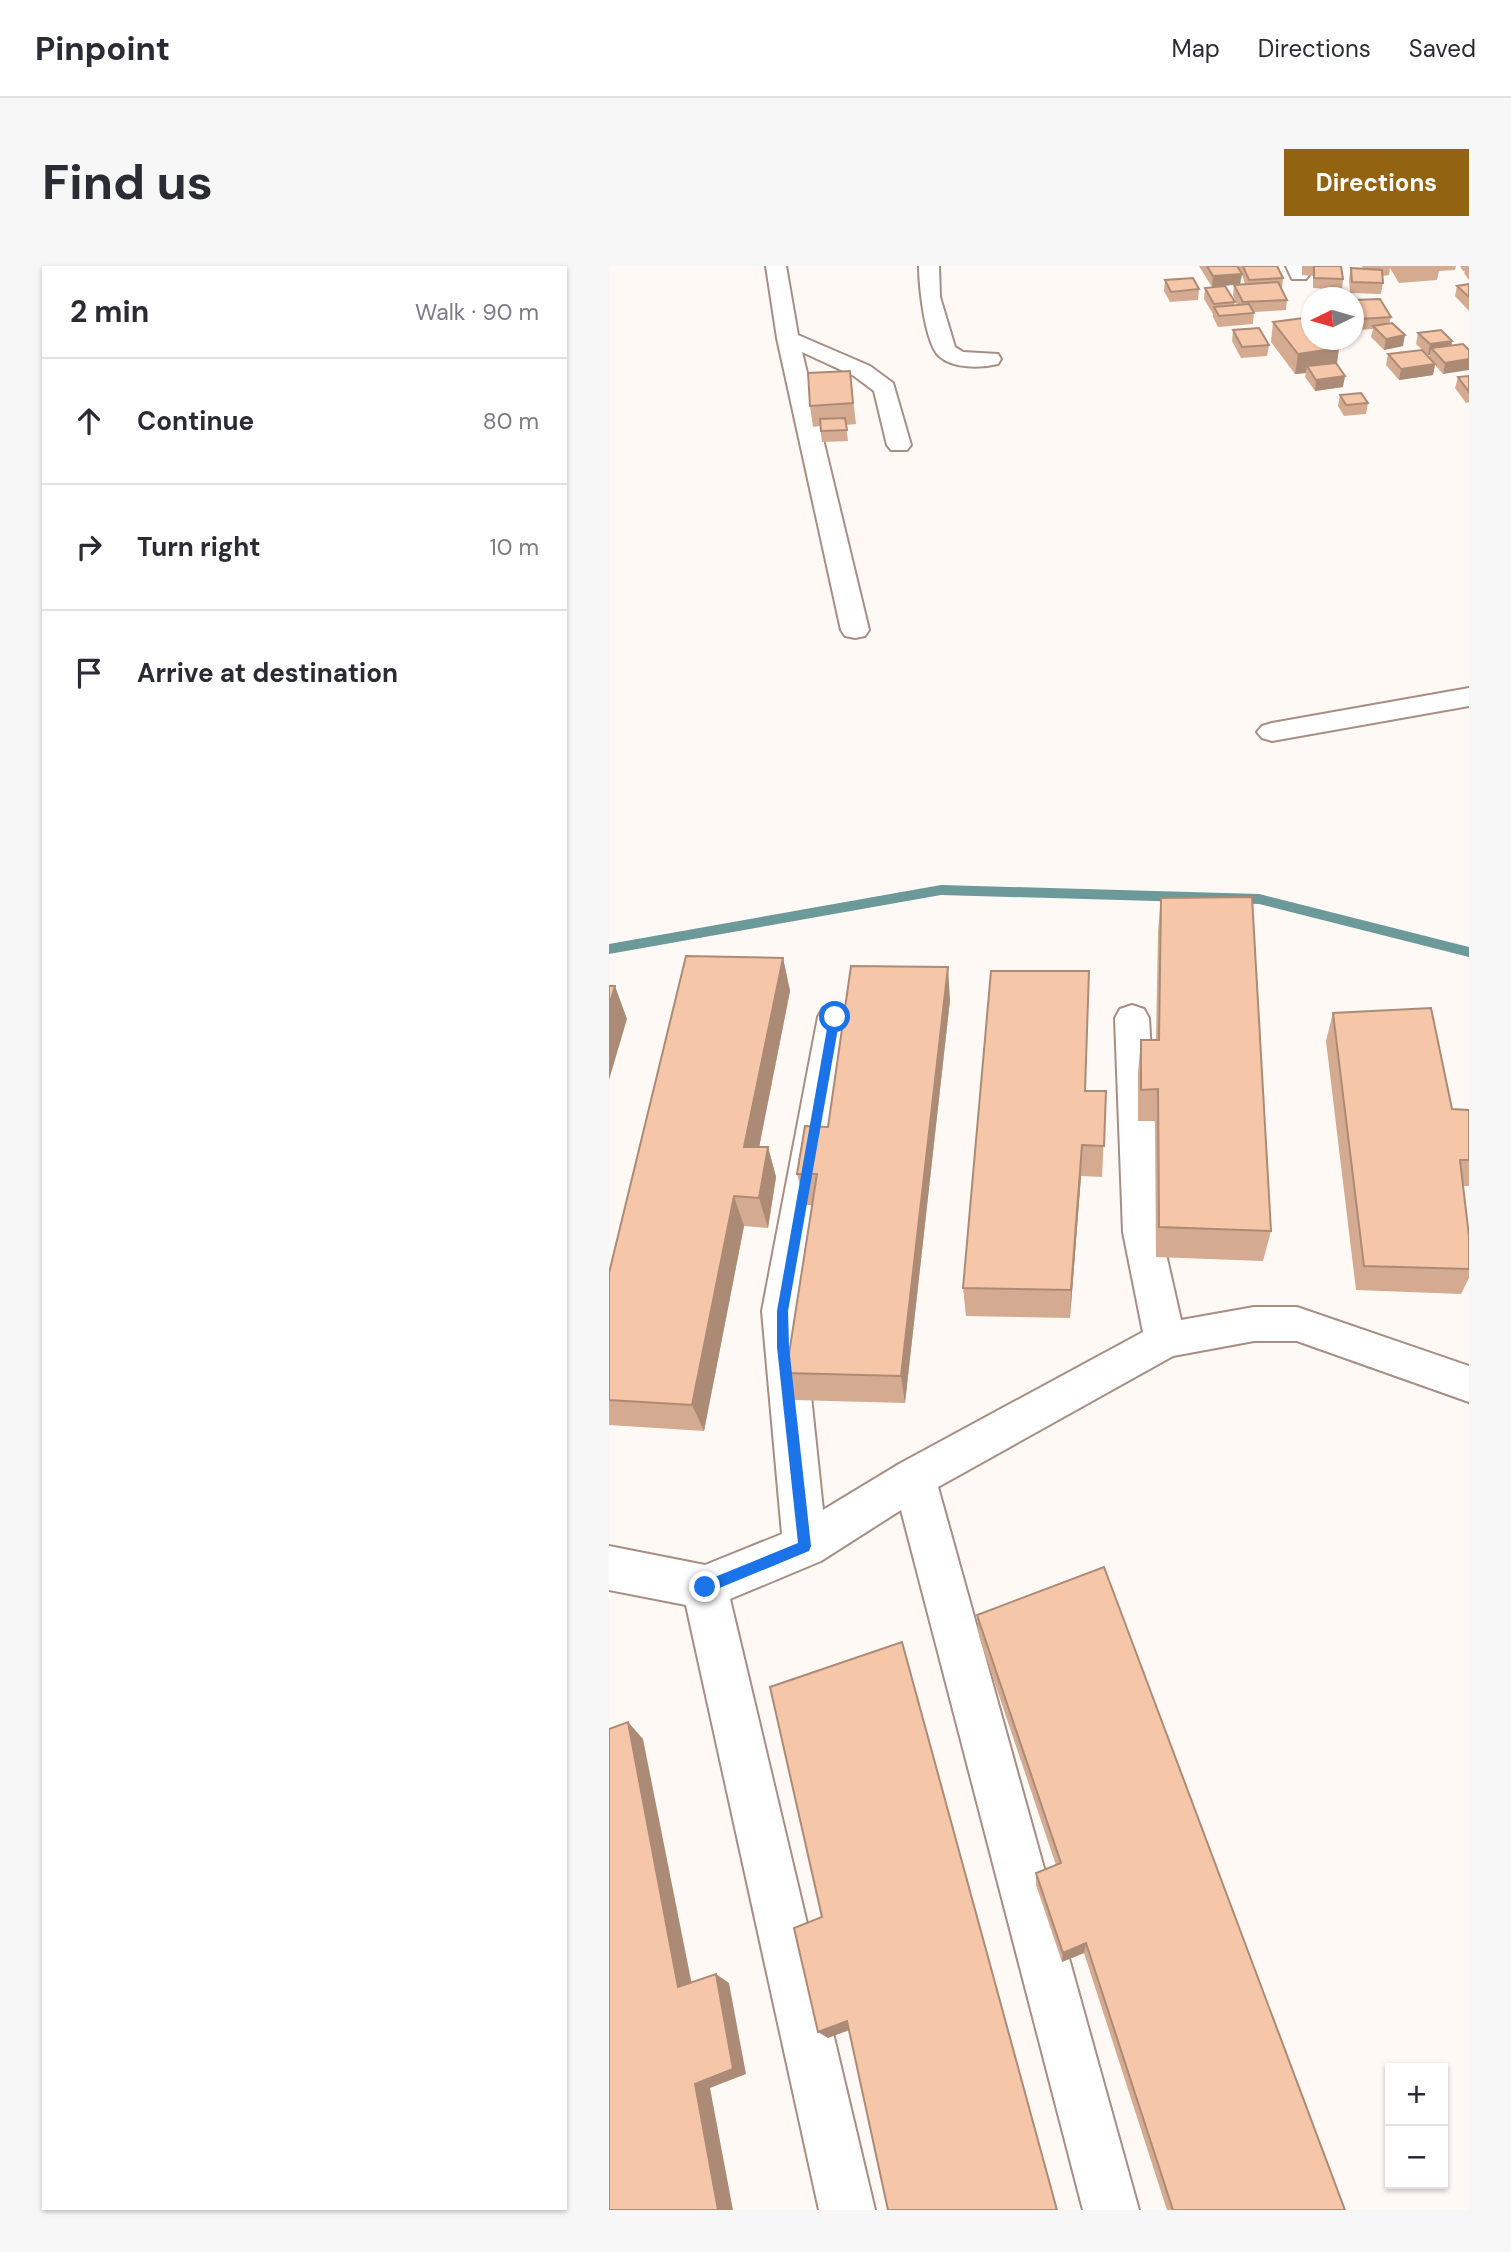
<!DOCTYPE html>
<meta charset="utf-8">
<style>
body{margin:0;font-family:"DM Sans",sans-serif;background:#f7f7f7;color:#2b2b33}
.controls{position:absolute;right:21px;bottom:21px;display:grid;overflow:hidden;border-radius:0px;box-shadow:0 2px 5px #0004}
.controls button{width:63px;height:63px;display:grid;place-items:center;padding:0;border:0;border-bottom:2px solid #e1e1e2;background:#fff;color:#2b2b33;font:35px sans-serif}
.compass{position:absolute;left:692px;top:21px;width:63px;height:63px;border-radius:50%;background:#fff;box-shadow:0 2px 5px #0004;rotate:265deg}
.stop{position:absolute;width:21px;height:21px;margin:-16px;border:5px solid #1a73e8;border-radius:50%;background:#fff}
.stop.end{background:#1a73e8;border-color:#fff;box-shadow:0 2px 7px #0008}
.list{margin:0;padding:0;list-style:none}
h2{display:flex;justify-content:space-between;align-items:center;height:91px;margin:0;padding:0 28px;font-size:30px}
h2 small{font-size:23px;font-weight:400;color:#7c7c81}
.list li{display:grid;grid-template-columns:46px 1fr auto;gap:21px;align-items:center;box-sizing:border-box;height:126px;padding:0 28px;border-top:2px solid #e1e1e2}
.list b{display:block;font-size:26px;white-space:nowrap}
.list em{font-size:23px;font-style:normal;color:#7c7c81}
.icon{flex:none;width:38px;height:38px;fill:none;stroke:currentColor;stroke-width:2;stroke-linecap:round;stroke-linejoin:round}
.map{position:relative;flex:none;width:860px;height:1944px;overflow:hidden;border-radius:0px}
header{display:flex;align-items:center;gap:42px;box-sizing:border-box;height:98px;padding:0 35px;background:#fff;border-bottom:2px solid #e1e1e2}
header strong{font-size:33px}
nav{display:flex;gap:38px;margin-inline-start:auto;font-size:24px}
.intro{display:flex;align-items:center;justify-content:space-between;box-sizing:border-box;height:168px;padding:0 42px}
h1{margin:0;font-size:49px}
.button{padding:18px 32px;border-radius:0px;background:#926310;color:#fff;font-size:24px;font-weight:700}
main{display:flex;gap:42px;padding:0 42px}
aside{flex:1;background:#fff;border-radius:0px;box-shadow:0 2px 5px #0004}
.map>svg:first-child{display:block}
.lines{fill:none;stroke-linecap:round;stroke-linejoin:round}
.stream{fill:#6c999a;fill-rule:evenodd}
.minor-casing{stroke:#a88d83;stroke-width:4}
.minor{fill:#fff;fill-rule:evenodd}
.wall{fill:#d4aa90;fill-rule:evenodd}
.shaded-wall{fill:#ac8b76}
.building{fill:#f6c6a8;stroke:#ac8b76;stroke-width:2}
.route{fill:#1a73e8}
</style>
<header>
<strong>Pinpoint</strong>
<nav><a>Map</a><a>Directions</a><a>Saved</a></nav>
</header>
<div class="intro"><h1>Find us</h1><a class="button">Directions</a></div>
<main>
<aside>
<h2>2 min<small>Walk · 90 m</small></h2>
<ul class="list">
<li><svg class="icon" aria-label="ahead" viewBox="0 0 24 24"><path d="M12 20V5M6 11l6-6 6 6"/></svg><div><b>Continue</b></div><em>80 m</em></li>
<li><svg class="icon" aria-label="right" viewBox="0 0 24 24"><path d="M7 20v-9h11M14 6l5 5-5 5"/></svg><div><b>Turn right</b></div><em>10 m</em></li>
<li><svg class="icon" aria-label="arrive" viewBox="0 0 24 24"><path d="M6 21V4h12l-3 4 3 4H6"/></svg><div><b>Arrive at destination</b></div></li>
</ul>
</aside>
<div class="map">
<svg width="860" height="1944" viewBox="0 0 860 1944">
<rect width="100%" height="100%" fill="#fff9f6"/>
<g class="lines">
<path class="stream" d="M332 619 650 628 860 681V691L650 638 332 629 0 688V678Z"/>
<g class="minor-casing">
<path id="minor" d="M157 0H177L189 69 261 100 284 117 302 179 298 184H282L278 179 265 125 245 110 193 86 260 364 256 370 246 372 236 370 232 364 168 72Z
M310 0H330L331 31 346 81 354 86 389 88 392 93 389 98C372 102 344 103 330 90 316 77 310 20 310 0Z
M677 0H697L700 9 697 13H683Z
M860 422V440L663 475 653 472 648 466 653 460 663 457Z
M226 738 238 742 243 751 193 1045 214 1244 290 1198 534 1066 514 966 506 752 511 743 523 739 535 743 540 752 552 966 572 1054 645 1041H688L860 1100V1136L688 1075H645L564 1090 329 1221 530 1944H474L292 1244 212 1295 121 1333 266 1944H210L77 1339 0 1324V1280L96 1299 173 1268 153 1045 209 751 214 742Z"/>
</g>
<use href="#minor" class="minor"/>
</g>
<path class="wall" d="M590 0H628L631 5 629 0H668L674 12 673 23 678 34 677 44 645 46 644 58 609 61 604 51V48L595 33 596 22 626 36 625 39H628L624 29 625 19 603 21ZM633 9 636 18H631Z
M693 0H732L734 13 733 24 704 22V10L693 9Z
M753 0H847L846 4 830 5 828 14 790 17 781 2 780 9 774 10V17L772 28 741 27 740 13 742 2 754 3Z
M851 0H860V14L855 7 856 5H854Z
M556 14 590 23 589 34 561 36 555 25Z
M860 18V45L846 30 848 20Z
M745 34 782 51 780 58 794 80 775 84 762 71 764 63 748 64 745 56Z
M664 56 730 82 728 98 734 121 706 125 696 111 697 107 686 108 662 76Z
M624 64 660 79 658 90 632 92 623 75Z
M809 67 843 75 834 108 826 99 824 109 790 114 777 99 779 88 820 92 821 89H819L807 78Z
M241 105 247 158 237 159 239 175 213 176 211 160 204 161 201 140Z
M860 110V136L857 137 846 122 849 111Z
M731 129 759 137 757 148 735 150 729 140Z
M552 632 662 965 654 995 547 991 546 855H529V806L532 774H547L549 666Z
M174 692 181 725 150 881H159L167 911 159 962 135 960 95 1165 0 1159V1007Z
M341 734 296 1137 185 1134 177 1107 203 939H196L188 908 219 861Z
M724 747 843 843 860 844V920H854L860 970V1012L852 1028 747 1024 717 775Z
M476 825H497L493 911 472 910 461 1052 357 1050 354 1022Z
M368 1349 736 1944H558L475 1687 453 1696 427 1619V1607L447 1599 370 1370Z"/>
<path class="shaded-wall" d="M633 8 631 18 603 21 604 10Z
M796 69 794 80 775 84 777 73Z
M843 75 841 86 822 82 821 89H819L821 78Z
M730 82 727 103 698 100 697 107 686 108 689 88Z
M860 93V104L834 108 836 97Z
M826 98 824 109 790 114 792 103Z
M736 110 734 121 706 125 707 114Z
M174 692 181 725 144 912 135 881Z
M339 701 341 734 296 1137 292 1110Z
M6 720 18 753 0 814V740Z
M473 879 472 910 461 1052 462 1024Z
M159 881 167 911 159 962 150 932Z
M125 930 135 960 95 1165 83 1139Z
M19 1456 34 1473 85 1729 69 1721Z
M477 1677 475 1687 453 1696 454 1687Z
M107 1708 120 1717 137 1808 101 1822 124 1944H109L86 1818Z
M238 1755 246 1762 219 1772 209 1766Z"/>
<path class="building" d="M598 0H628L633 8 604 10Z
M634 0H668L674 12 640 14Z
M705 0H732L734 13 705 12Z
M742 2 773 4 774 17 743 16Z
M584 12 590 23 562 26 556 14Z
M669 16 678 34 634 36 625 19Z
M860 18V31L848 20Z
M616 20 626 36 605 38 596 22Z
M771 33 782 51 750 53 745 42V34Z
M640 38 645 47 610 50 605 41Z
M703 51V74H723L730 82 689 88 664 56Z
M783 57 796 69 777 73 764 60Z
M650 62 660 79 633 81 624 64Z
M832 64 843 75 821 78 809 67Z
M854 78 860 84V93L836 97 822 82Z
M813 84 826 98 792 103 779 88Z
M727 97 736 110 707 114 698 100Z
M241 105 244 137 201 140 199 107Z
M860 110V126L849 111Z
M752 127 759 137 737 139 731 129Z
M236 152 238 164 212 165 211 153Z
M643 631 662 965 550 961 549 823 532 824V774H550L552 632Z
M77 690 174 692 135 881H159L150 932 125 930 83 1139 0 1134V1007Z
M242 700 339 701 292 1110 177 1107 208 908H188L196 860 219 861Z
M382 705H480L476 825H497L495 880 473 879 462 1024 354 1022Z
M0 720H6L0 740Z
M822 742 843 843 860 844V894H851L860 970V1003L755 1000 724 747Z
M495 1301 736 1944H564L477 1677 454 1687 427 1607 452 1597 368 1349Z
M293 1376 448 1944H279L238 1755 209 1766 185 1662 213 1651 161 1421Z
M19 1456 69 1721 107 1708 124 1803 86 1818 109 1944H0V1463Z"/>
<path class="route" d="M226 748 231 751 179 1045 180 1081 202 1280 200 1285 96 1328 89 1321 91 1317 189 1277 168 1081V1045L220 751Z"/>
</svg>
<div class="controls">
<button>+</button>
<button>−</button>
</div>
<svg class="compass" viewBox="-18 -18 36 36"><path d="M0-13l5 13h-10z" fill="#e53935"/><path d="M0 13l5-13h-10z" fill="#7c7c81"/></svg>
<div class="stop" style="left:226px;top:751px"></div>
<div class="stop end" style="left:96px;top:1321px"></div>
</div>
</main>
